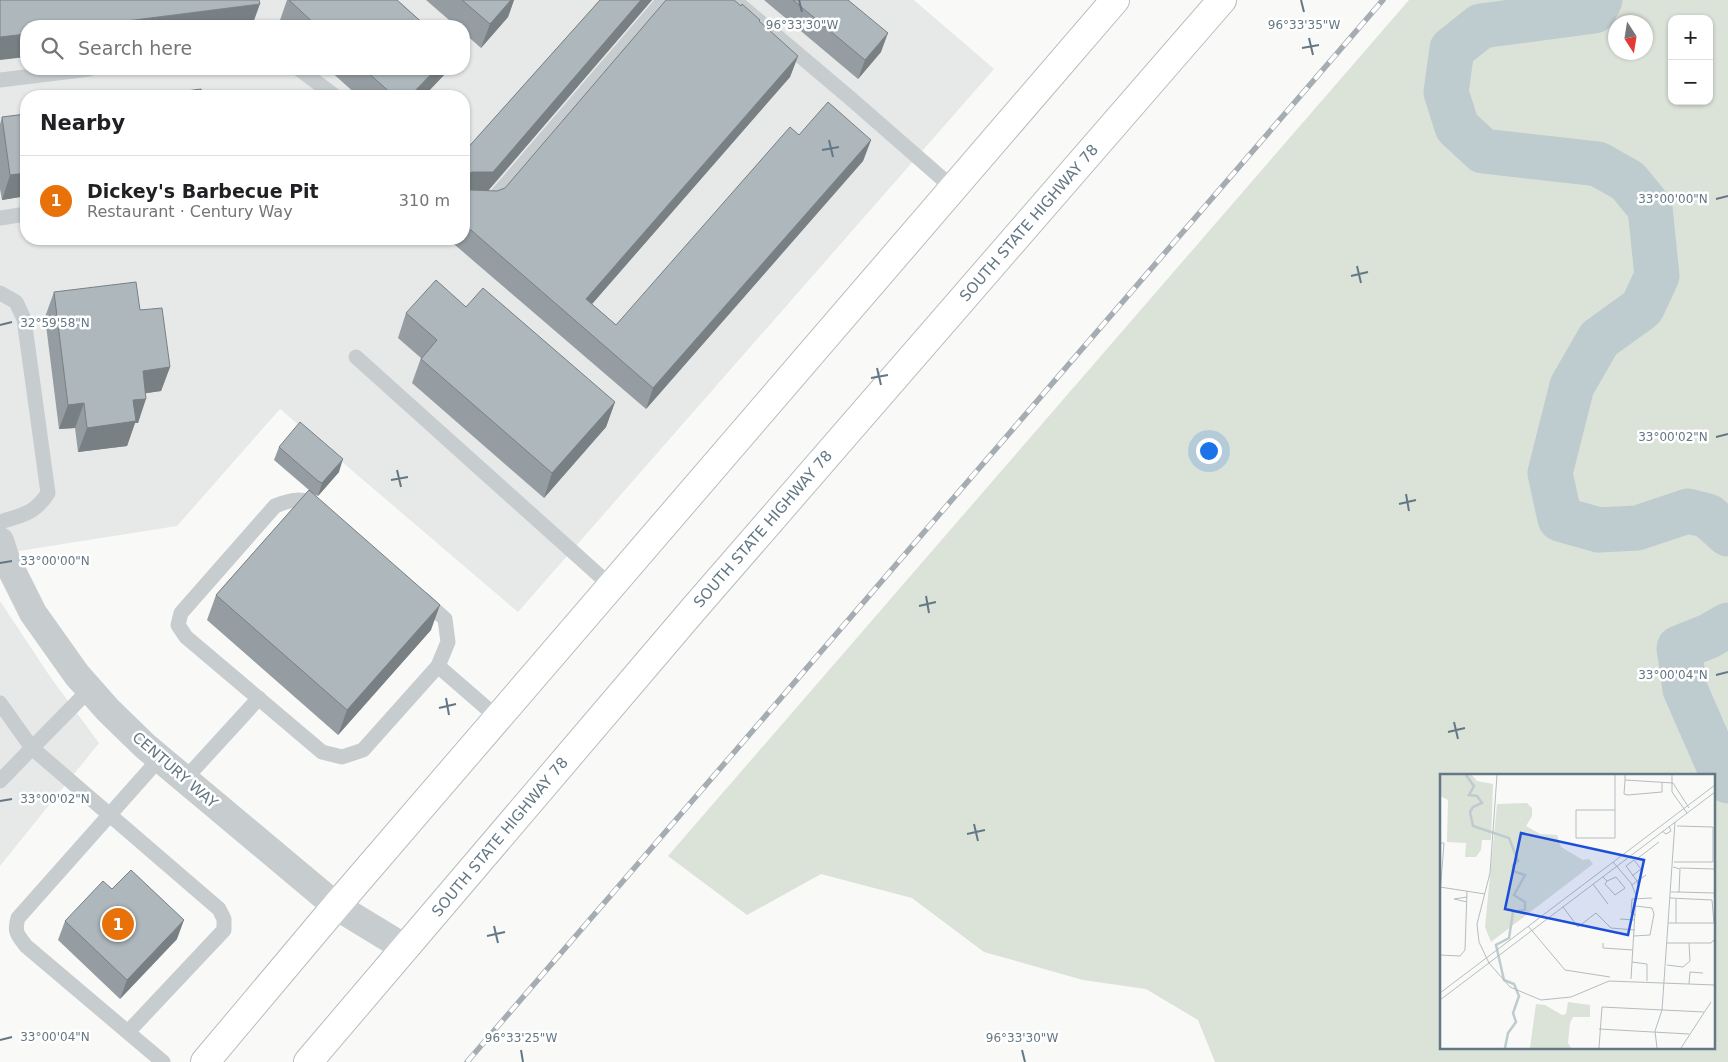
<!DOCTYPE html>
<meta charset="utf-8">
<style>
body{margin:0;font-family:"DejaVu Sans",sans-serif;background:#f2f2f2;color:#202124}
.controls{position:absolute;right:15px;top:15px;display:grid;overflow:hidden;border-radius:10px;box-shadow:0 1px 4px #0004}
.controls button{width:45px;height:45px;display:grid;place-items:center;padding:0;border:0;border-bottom:1px solid #e0e0e0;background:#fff;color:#202124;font:25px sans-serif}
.compass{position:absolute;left:1608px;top:15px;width:45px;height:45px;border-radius:50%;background:#fff;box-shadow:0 1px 4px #0004;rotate:168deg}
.you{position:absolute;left:1208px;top:450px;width:18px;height:18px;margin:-12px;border:4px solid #fff;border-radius:50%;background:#1a73e8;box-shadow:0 0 0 8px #1a73e833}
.badge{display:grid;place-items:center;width:32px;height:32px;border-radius:50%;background:#ed4723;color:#fff;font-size:16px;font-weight:700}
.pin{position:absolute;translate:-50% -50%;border:2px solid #fff;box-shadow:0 1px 5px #0006}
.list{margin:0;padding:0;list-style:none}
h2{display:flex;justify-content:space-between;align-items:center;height:65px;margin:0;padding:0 20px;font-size:21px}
h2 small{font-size:16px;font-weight:400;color:#757577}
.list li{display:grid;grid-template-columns:32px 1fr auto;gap:15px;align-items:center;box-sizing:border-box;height:90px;padding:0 20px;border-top:1px solid #e0e0e0}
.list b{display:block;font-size:19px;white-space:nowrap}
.list p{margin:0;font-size:16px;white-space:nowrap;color:#757577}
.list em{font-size:16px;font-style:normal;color:#757577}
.icon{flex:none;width:28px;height:28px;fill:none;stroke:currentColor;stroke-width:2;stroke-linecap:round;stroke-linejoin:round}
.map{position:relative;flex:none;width:1728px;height:1062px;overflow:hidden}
.search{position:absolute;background:#fff;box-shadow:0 1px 4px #0004;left:20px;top:20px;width:450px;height:55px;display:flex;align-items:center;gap:12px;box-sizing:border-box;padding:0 18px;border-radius:20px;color:#757577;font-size:19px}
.panel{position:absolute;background:#fff;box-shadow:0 1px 4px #0004;left:20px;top:90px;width:450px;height:155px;border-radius:20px}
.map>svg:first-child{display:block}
.built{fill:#e7e9e8;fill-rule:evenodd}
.green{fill:#dbe2d8;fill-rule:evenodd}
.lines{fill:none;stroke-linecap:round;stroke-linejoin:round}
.river{stroke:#becbcf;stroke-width:45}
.primary-casing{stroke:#b8bdc1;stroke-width:30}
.service{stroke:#c7cccf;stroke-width:15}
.minor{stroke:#c7cccf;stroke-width:28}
.primary{stroke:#fff;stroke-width:28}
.rail-casing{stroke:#a5adb2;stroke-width:5.5}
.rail{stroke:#fff;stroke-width:4;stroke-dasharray:11;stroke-linecap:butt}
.wall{fill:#959da2}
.shaded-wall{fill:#798084}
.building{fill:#adb7bc;stroke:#798084}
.ticks{fill:none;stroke:#637784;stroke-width:2}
.labels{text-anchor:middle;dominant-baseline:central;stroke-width:5;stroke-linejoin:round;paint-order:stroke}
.street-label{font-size:15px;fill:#637784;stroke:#fff}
.inset-river{fill:none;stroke:#becbcf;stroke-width:2.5}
.inset-road{fill:none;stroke:#b4bdc2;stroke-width:1}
.view{fill:#1d4ed8;fill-opacity:0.15;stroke:#1d4ed8;stroke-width:2.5}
.inset-edge{fill:none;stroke:#637784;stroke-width:2.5}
.ticks-label{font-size:12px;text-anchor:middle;fill:#637784;stroke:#fff;stroke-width:5;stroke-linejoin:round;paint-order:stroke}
</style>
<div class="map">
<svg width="1728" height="1062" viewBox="0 0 1728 1062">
<rect width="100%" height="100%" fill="#f9f9f7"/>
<path class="built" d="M0 0H914L994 69 518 612 280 409 177 526 0 554ZM26 26H464V69H26ZM26 96H464V239H26Z
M0 601 51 678 99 743 0 866Z"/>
<path class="green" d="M1409 0H1728V1062H1215L1198 1020 1146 989 1083 980 984 952 912 898 821 874 747 915 668 856ZM1672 19H1709V101H1672ZM1616 22H1646V52H1616ZM1442 776H1714V1048H1442Z"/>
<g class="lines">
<path class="river" d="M1600 0 1594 11 1481 26 1452 49 1446 92 1457 127 1483 151 1598 164 1628 181 1650 208 1657 276 1642 308 1599 339 1572 386 1550 473 1560 519 1599 530 1637 528 1688 511 1708 516 1728 534
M1728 625 1709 636 1679 648 1685 689 1723 776 1728 781"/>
<g class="primary-casing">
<path id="primary" d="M205 1062 336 906 1115 0
M308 1062 692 611 1222 0"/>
</g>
<path class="service" d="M734 0 850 98 953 188
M299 69 335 96
M0 80 89 69
M464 202 490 203 664 0
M0 218 26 214
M0 293 16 302 24 319 48 493C35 514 22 515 0 522
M356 357 611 586
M317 507C304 496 289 500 275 506L181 613 178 625 186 637 322 752 342 757 363 750 438 666 498 718
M423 599 445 619 448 642 438 666
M90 689 32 748 219 909 224 919V930L128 1032
M0 703 32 748 0 781
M160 758 18 918C14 932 17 934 26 946L163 1062
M185 779 259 698"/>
<path class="minor" d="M0 541 6 559 33 613 77 675 108 710 145 746 336 906 405 948"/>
<use href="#primary" class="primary"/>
<g class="rail-casing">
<path id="rail" d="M467 1062 1383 0"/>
</g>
<use href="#rail" class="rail"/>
</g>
<path class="wall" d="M287 0H397L426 26H282L279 23Z
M426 0H514L508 17 481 48 464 33V26H456Z
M600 0H652L488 191H497L505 188 741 6 760 20 759 22 798 56 790 77 592 304 616 325 799 135 871 140 863 161 646 409 448 239H464V152Z
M764 0H848L881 52 858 79Z
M328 69H446L444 75 424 96H358Z
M26 114V196L2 200 0 189V124L2 117Z
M54 292 140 310 170 367 161 391 146 393 138 423H135L127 446 78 452 75 428 59 429 45 317Z
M466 307 615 402 606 427 544 498 412 383 421 358 398 338 406 313Z
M279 447 339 472 318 496 313 494 431 630 338 735 207 620 216 595 309 490 274 460Z
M112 889 177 939 120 999 58 940 65 921Z"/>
<path class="shaded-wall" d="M511 0H514L508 17 481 48 490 24Z
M641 0H652L486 193H464V176Z
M260 4 252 26H87Z
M888 33 881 52 858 79 865 60Z
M26 34V57L0 60V37Z
M798 56 790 77 578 320 586 299Z
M436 69H446L444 75 424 96H410Z
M871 140 863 161 646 409 653 388Z
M26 173V196L2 200 10 175Z
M170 367 161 391 134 395 143 371Z
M146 399 138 423H135L127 446 78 452 87 428 133 400Z
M615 402 606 427 544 498 552 473Z
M84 403 75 428 59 429 68 405Z
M343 459 339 472 318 496 322 483Z
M440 605 431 630 338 735 347 710Z
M184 920 177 939 120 999 127 980Z"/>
<path class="building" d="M0 0H259L260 4 87 26H26V34L0 37Z
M289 0H397L426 26H317Z
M462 0H511L490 24Z
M600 0H641L493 172H472L464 176V152Z
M666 0H734L741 6 742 4 760 20 759 21 798 56 586 299 616 325 790 127 799 135 828 102 871 140 653 388 464 224V184L466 189 471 190 497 191 505 188Z
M793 0H848L888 33 865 60Z
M364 69H436L410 96H394Z
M201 89 202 96H149Z
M26 114V173L10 175 2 117Z
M436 280 466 307 483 288 615 402 552 473 421 359 437 340 406 313Z
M136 282 140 310 162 308 170 367 143 371 146 399 133 400 136 421 87 428 84 403 68 405 54 292Z
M300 422 343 459 322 483 318 481 279 447Z
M309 490 440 605 347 710 216 595Z
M131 870 184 920 127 980 65 921 103 881 112 889Z"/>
<path class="ticks" d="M799 0 802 12M1301 0 1304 12M1309 38 1313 55M1302 48 1319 45M829 140 833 157M822 150 839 147M1716 199 1728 196M1357 266 1361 283M1351 276 1368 272M0 325 12 322M877 368 881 385M871 378 888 375M1716 437 1728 434M397 470 401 487M391 480 408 477M1406 494 1409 511M1399 504 1416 500M0 563 12 561M926 596 929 613M919 606 936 602M1716 675 1728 672M446 698 449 715M439 708 456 704M1454 722 1458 739M1448 732 1465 728M0 801 12 799M974 824 978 841M967 834 985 830M494 926 498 943M487 936 505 932M0 1040 12 1037M521 1050 523 1062M1022 1050 1025 1062"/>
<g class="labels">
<g class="street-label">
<text transform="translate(1029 223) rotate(-49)">SOUTH STATE HIGHWAY 78</text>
<text transform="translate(763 529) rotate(-49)">SOUTH STATE HIGHWAY 78</text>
<text transform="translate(175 770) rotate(41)">CENTURY WAY</text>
<text transform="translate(500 837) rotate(-50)">SOUTH STATE HIGHWAY 78</text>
</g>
</g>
<g transform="translate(1440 774)">
<rect width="275" height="275" fill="#f9f9f7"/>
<path d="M0 1H32L37 7 53 10 51 66H42L41 76 36 83H25L26 69 7 68 8 26 0 22ZM87 29 92 34V42L86 52 100 60 117 61 121 73 143 86 149 85 153 90 51 168 45 153 57 30ZM128 228 150 231V243H133L130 249 128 269 131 274H90L96 230 105 231 122 241 126 240Z" fill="#dbe2d8"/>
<path class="inset-river" d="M26 1 34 12 29 21 37 22 42 29 33 33 30 38 33 52 69 64 78 87 73 91V97L85 101 74 121 85 128V136L73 138 69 164 56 171 64 206 74 210 79 222 73 239 76 248 68 259 65 274"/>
<path class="inset-road" d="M185 1V6L233 9M232 1V18L247 39M185 6 184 20 188 21 222 18V8M233 9 249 34M175 36H136V64H175V1M222 57 226 60 231 57 229 52M0 69H4L0 120M198 84 219 68M173 88 191 109 196 121 191 205M234 88H273V53L237 52M240 94 275 95M192 102 201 95 194 86M163 103 167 107 176 103 185 114 175 121 165 110 167 107M153 110 168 130M192 111 197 107 186 92 194 86M0 113 45 120M199 113 197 107 206 101M231 118H239L240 95 233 93M238 118 275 119M27 128 14 125 27 123M123 133 138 153 156 139 171 154 195 156M196 141 191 139 192 125 212 124M180 145 195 146M228 149H274L272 126 230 124M236 149V125M88 152 125 196 170 203M194 162 210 161 214 140 212 134 196 132M163 169V174L193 176M226 169H271L275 165M0 181 20 182 25 176 27 117M192 188 207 190V207M49 189 39 168 37 150 50 99 57 1M49 189 70 213 101 226 131 223 169 207 275 211M227 191 243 193 250 187 249 169M249 210 250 198 263 199M0 219 275 11M0 226 275 18M159 255 249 260M159 274 162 233 264 238M217 274 215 257 222 236 235 48M241 274 271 228"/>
<path class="view" d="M81 59 204 86 188 161 65 135Z"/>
<rect width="275" height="275" class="inset-edge"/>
</g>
<g class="ticks-label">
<text x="802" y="29">96°33'30"W</text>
<text x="1304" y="29">96°33'35"W</text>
<text x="1673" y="203">33°00'00"N</text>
<text x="55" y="327">32°59'58"N</text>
<text x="1673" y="441">33°00'02"N</text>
<text x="55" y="565">33°00'00"N</text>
<text x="1673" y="679">33°00'04"N</text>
<text x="55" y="803">33°00'02"N</text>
<text x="55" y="1041">33°00'04"N</text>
<text x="521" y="1042">96°33'25"W</text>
<text x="1022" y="1042">96°33'30"W</text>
</g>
</svg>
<div class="controls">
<button>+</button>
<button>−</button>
</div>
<svg class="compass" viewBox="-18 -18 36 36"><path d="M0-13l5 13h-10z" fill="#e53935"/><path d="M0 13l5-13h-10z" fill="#757577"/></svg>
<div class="you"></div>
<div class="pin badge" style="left:118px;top:924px;background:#e8710a">1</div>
<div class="search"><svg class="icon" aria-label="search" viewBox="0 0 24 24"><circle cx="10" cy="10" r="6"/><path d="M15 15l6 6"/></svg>Search here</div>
<section class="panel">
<h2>Nearby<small></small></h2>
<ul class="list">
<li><span class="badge" style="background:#e8710a">1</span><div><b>Dickey's Barbecue Pit</b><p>Restaurant · Century Way</p></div><em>310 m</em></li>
</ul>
</section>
</div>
